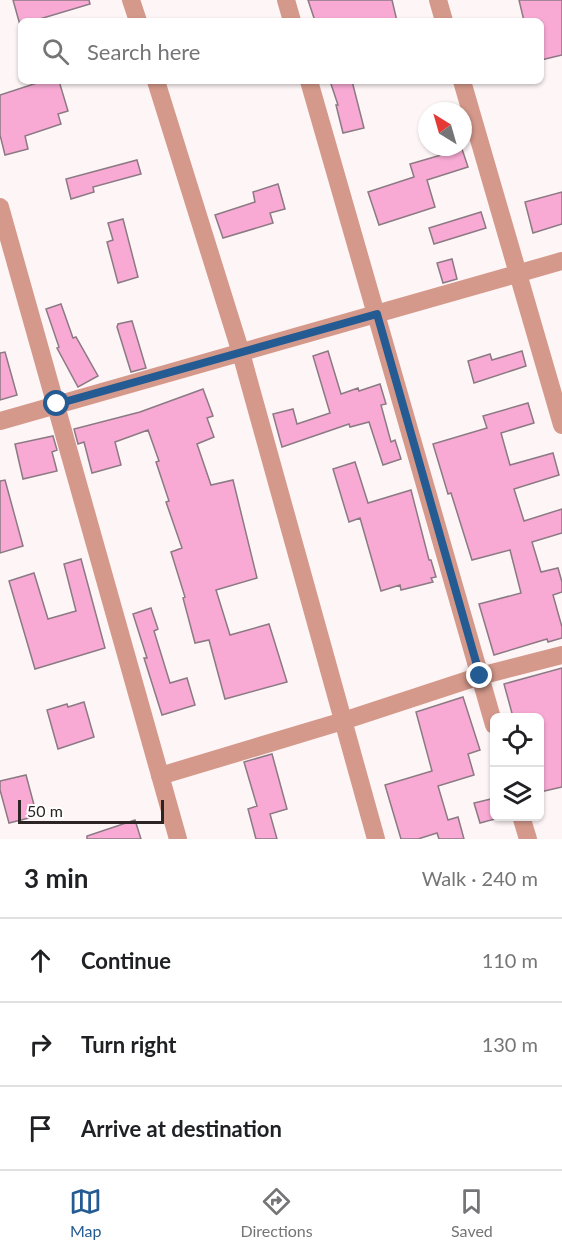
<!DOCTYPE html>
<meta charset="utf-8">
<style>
body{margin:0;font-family:Lato,sans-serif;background:#f2f2f2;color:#202124}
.controls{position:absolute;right:18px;bottom:18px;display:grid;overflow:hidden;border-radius:9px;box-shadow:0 2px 4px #0004}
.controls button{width:54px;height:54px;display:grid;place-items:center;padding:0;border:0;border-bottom:2px solid #e0e0e0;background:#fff;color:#202124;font:30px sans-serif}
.compass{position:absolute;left:418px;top:102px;width:54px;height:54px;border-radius:50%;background:#fff;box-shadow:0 2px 4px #0004;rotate:323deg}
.scale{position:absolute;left:18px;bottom:15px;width:146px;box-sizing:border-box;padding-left:6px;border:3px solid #2c2425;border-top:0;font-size:16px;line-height:21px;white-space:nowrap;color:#2c2425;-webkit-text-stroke:4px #fff;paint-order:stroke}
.stop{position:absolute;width:18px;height:18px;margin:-14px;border:4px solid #255b93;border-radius:50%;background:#fff}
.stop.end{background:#255b93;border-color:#fff;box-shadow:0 2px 6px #0008}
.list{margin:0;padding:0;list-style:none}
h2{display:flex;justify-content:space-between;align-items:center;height:78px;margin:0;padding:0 24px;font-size:26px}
h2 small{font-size:20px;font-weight:400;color:#757577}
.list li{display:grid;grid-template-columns:39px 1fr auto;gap:18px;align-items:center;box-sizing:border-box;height:84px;padding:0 24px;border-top:2px solid #e0e0e0}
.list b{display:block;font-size:22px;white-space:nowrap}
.list em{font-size:20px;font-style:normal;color:#757577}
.icon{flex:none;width:33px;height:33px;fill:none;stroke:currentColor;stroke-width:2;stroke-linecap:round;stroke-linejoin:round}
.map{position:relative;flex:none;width:562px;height:839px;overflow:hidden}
.search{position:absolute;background:#fff;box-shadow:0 2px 4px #0004;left:18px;right:18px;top:18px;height:66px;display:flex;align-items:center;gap:15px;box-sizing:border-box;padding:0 21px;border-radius:9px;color:#757577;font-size:22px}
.sheet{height:330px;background:#fff}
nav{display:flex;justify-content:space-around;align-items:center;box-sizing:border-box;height:84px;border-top:2px solid #e0e0e0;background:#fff;font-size:16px;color:#757577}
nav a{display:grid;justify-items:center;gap:3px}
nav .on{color:#255b93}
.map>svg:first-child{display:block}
.building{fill:#f8aad4;stroke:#8b7a83;stroke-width:1.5}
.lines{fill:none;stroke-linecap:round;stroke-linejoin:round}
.minor{stroke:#d4998b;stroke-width:18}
.route{stroke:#255b93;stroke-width:8}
</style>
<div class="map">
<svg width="562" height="839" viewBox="0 0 562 839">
<rect width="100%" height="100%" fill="#fef5f6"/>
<path class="building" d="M13 0H89L90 4 33 21H21L20 25Z
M308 0H392L397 21H315Z
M519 0H562V55L541 60V21H524Z
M43 81H59L68 111 58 114 61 124 25 136 28 149 5 155 0 135V95Z
M330 81H352L364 128 343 133 336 105H338Z
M462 149 468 167 427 180 435 207 379 225 368 192 414 177 410 164Z
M137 160 141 174 93 187 94 192 71 199 66 179Z
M278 184 285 209 270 213 273 223 223 238 215 215 255 202 253 192Z
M562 192V224L533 233 525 202Z
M481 212 486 228 434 244 429 228Z
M123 219 138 277 118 283 107 242 113 240 108 223Z
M452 259 457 279 443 283 437 263Z
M61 304 73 338 76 337 98 376 78 387 57 348 59 347 46 309Z
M132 321 146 368 131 372 117 327 118 324Z
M328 351 341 394 358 388 359 391 380 384 386 404 381 405 391 442 395 440 401 459 383 465 369 422 350 427 349 424 282 447 273 414 293 409 297 424 330 413 313 356Z
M522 351 526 366 474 383 468 361 490 354 492 360Z
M5 352 17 395 0 400V353Z
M203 389 213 416 207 418 214 437 197 444 211 485 233 480 257 578 216 590 230 635 269 624 287 682 225 699 209 640 195 643 183 598 185 597 171 552 182 548 166 502 169 501 156 462 159 461 148 430 115 442 121 465 92 473 84 442 78 444 74 429 140 412Z
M528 403 534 423 501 433 510 465 553 453 559 475 514 489 524 521 562 509V533L532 542 541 572 558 568 562 582V592L553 595 562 627V638L548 642 547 639 494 655 479 604 521 593 510 550 472 560 451 493 448 494 433 444 487 428 483 416Z
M53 436 57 450 52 452 57 471 23 479 15 444Z
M355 462 368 503 411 490 429 560H431L436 577 431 578 433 582 401 590 400 585 381 591 360 518 349 522 333 469Z
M5 480 23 546 0 553V481Z
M81 559 105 648 35 669 9 581 34 573 48 619 76 611 64 564Z
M151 608 158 629 154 631 170 683 187 678 195 705 162 715 144 658H147L133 614Z
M562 668V787L540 792V717H513L504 684Z
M463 697 480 750 468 754 474 775 438 786 448 820 458 817 464 839H439L437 833 418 839H401L385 785 432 771 416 712Z
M84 702 94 737 58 749 47 710 67 704 68 707Z
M272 754 287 809 270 814 277 839H256L248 809 257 806 244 762Z
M26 775 37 816 9 823 0 790V781Z
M495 798V819L480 823 474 803Z
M135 820 141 839H87V836Z"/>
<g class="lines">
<path class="minor" d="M131 0 138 21
M286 0 292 21
M438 0 444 21
M156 81 241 353 376 839
M309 81 494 725
M462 81 562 425
M0 207 178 839
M0 421 562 261
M160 776 343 721 480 676 562 655
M521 816 528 839"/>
</g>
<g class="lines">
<path class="route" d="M57 404 377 314 480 676"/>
</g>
</svg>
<div class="controls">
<button><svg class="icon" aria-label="locate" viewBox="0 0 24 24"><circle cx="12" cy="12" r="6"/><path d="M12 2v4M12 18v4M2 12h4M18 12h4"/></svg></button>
<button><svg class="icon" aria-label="layers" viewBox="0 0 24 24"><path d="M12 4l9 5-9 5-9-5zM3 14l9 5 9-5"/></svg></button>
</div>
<svg class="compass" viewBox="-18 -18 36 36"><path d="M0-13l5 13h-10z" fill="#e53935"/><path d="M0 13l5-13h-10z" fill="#757577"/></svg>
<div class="scale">50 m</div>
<div class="stop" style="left:57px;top:404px"></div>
<div class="stop end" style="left:480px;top:676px"></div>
<div class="search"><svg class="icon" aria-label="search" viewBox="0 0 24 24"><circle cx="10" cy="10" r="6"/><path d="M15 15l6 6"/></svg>Search here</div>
</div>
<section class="sheet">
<h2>3 min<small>Walk · 240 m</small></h2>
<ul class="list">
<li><svg class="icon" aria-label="ahead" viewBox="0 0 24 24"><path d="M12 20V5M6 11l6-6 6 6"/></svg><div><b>Continue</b></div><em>110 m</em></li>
<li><svg class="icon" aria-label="right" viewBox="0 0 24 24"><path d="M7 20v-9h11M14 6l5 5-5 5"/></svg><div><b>Turn right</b></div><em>130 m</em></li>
<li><svg class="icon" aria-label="arrive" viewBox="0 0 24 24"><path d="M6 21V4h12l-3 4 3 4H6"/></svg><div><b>Arrive at destination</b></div></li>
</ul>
</section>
<nav>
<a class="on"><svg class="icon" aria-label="map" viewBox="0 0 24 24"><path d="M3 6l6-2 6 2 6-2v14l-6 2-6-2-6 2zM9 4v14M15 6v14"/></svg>Map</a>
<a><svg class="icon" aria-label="directions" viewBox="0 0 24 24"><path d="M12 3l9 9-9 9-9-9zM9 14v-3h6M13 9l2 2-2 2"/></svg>Directions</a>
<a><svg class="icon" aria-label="saved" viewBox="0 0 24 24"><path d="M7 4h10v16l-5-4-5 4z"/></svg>Saved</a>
</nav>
